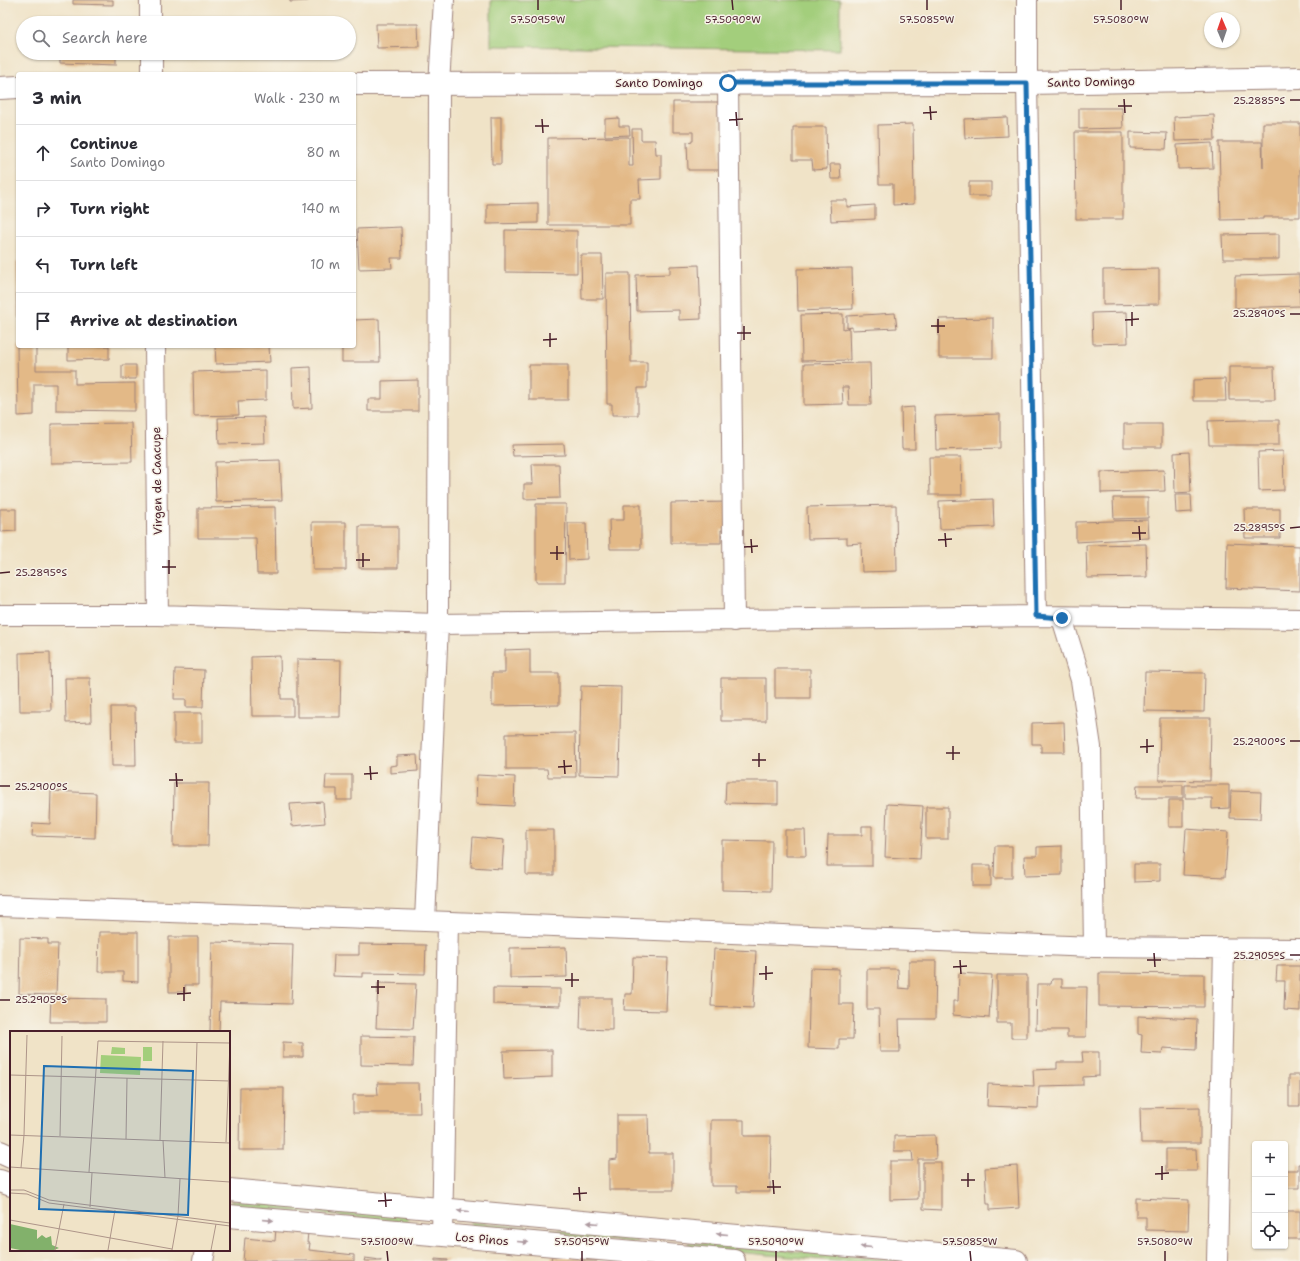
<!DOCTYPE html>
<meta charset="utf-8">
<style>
body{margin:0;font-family:"Shantell Sans",sans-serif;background:#f2f2f3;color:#2b2b33}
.controls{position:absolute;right:12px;bottom:12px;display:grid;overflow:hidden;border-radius:4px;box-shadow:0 1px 3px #0004}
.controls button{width:36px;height:36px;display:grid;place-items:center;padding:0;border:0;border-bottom:1px solid #e1e1e2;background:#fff;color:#2b2b33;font:20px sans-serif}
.compass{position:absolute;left:1204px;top:12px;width:36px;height:36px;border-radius:50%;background:#fff;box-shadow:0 1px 3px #0004;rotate:358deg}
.stop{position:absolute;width:12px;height:12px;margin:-9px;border:3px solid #1f6fb2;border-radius:50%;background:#fff}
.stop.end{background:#1f6fb2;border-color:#fff;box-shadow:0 1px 4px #0008}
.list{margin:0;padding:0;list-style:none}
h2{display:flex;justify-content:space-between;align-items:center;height:52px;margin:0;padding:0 16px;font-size:17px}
h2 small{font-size:13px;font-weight:400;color:#7c7c81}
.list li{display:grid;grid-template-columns:26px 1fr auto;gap:12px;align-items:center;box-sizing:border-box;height:56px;padding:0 16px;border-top:1px solid #e1e1e2}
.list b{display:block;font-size:15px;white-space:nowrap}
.list p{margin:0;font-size:13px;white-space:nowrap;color:#7c7c81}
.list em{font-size:13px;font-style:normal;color:#7c7c81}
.icon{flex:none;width:22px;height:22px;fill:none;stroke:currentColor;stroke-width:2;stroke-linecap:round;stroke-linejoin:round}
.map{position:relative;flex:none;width:1300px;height:1261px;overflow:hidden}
.search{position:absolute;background:#fff;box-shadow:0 1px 3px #0004;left:16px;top:16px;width:340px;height:44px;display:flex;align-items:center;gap:10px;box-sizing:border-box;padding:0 14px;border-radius:22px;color:#7c7c81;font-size:15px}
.panel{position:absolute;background:#fff;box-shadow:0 1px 3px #0004;left:16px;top:72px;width:340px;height:276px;border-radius:4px}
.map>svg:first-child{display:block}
.green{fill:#a3ce7b;stroke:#767653}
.building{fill:#e3b987}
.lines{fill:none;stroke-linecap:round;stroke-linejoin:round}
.street-casing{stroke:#9d8179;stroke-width:22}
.secondary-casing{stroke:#9d8179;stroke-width:24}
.street{stroke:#fff;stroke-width:20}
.secondary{stroke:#fff;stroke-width:22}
.oneway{fill:#ae9aa0}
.route{stroke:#1f6fb2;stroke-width:5}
.ticks{fill:none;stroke:#4a1f2b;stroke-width:1.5}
.labels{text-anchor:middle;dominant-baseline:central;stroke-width:3;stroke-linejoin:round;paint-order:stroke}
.street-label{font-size:12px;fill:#4a1f2b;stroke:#f7f3e8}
.inset-road{fill:none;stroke:#ae9589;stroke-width:1}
.view{fill:#1f6fb2;fill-opacity:0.15;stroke:#1f6fb2;stroke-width:2}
.inset-edge{fill:none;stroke:#4a1f2b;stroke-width:2}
.ticks-label{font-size:10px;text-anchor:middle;fill:#4a1f2b;stroke:#f7f3e8;stroke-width:3;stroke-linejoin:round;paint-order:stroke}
</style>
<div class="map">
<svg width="1300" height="1261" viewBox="0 0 1300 1261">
<rect width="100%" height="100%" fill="#f7f3e8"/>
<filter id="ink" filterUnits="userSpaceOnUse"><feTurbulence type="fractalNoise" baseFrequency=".025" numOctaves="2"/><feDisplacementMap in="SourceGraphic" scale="8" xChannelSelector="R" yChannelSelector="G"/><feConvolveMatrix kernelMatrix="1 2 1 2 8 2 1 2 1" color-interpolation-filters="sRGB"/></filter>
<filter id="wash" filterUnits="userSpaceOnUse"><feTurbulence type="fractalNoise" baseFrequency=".012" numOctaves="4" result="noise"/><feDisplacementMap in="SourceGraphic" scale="16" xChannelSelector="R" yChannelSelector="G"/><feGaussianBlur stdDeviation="0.9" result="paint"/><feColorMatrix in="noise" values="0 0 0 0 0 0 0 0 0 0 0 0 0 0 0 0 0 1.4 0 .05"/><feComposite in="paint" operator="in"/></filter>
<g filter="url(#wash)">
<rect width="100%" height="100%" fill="#f0e3c7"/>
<path class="green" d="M491 0H840V50L491 46Z
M232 1200 408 1216 409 1218 407 1222 231 1206V1202Z
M472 1222 638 1237 639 1239 637 1243 471 1227 470 1223Z
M690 1242 908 1261H836L691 1248 688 1245Z"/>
<g id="blocks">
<path class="building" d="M73 0H113V5L73 4Z
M290 0H308V1L290 2Z
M61 20 117 21V23H61Z
M376 24H418L419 47 377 48Z
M60 53H116V65L60 63Z
M673 102H719L721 170H688L687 142 693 141V132H673Z
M1079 108H1122L1123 128 1079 129Z
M1214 115 1215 140 1175 141 1174 117Z
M491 117H501V164H492Z
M1007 117 1008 136 965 138 964 119Z
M619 118V126H629L630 135 605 136V119Z
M1263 123H1300V217H1263V219L1221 220 1219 142H1262L1263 168Z
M913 124 914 204 893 205V184H879L878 125Z
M793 127H826L827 169 813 170 812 160H793Z
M632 129H641V140H655L656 154H661V179L639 180 640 199H630V225H548V138L629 137V166H633Z
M1075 132H1123V219H1076Z
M1130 132 1167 133 1166 149 1130 148Z
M1212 143 1213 168 1178 169 1177 145Z
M830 164H840L841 179H831Z
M969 182H991V196H969Z
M830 200H847V207L875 205V219L831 221Z
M538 203V223L487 224V204Z
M401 227 402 258H391L392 268 359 269 357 229Z
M505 230 577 231V273L505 272Z
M1279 234V259H1223L1222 235Z
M581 255H602L603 299H582Z
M16 261H18V317H17Z
M699 265 701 319 679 320V310L637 311 636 275 670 274V266Z
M852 268 853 309 798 311 797 269Z
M1159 269V304L1103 305V270Z
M606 273H630L631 362H647V388H638V415H612V404H607Z
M1299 274 1300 306 1235 308V276Z
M1127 312 1128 343 1093 344 1092 313Z
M895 313 897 328 852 330V327L847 328 849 329 850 360 802 361 801 315 843 314V329L847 328V316Z
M993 318V358H939V319Z
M379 319 380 362H342V348H347V346H354V320Z
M17 346H36V370H75V384L135 383V411L56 410V384H34V415L18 416Z
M68 346H109V359L68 360Z
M215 346H269L270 362 216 364Z
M870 363 871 405H849L848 387H842L843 404 804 405V364Z
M122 365H136V379H122Z
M529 365H568V400H529Z
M311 367 312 408 293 409 292 368Z
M1229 367H1274L1275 400H1229Z
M266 370V400L238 401 239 415 194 416 193 372Z
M1225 379 1226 401H1193V380Z
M418 380V411H368V399H382V381Z
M914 407 915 449H902L901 408Z
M1000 414V448L936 450 935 416Z
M264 417 265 443 219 444 218 418Z
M1245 420H1279V445H1209L1208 421Z
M131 423 132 462 51 463V424Z
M1124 424H1162V447H1124Z
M564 444 565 455 513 456 512 445Z
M1283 451 1284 490 1259 491 1258 452Z
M1189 452 1191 492 1175 493 1174 453Z
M929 457H961L962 495H930Z
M280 460 282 500 216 502 215 462Z
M532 464H559L560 498 524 499V484H533Z
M1164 470 1165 491 1101 493V472Z
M1175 495H1191L1192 512 1176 513Z
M1113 498H1148V518L1114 519Z
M993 499 994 527 940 529 939 501Z
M729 502V530H721V543H671V503Z
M536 504H566L565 582H536Z
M624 505H641V549H610L609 520H624Z
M896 505 897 571 862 572 861 543 847 544V538L808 539 807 507Z
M275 507 276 574H257L256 538H198V508Z
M0 509H16V531L0 532Z
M1244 509H1280V538H1245Z
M1148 520 1149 538 1076 542V522Z
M312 522H346V570H313Z
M568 523H586L587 559 569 560Z
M359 526H398V568H359Z
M1227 543 1300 546V591L1226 588Z
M1146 544 1147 577 1087 578 1086 545Z
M530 649V673H559V705L492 706V673H505V650Z
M50 652 51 711H20L19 653Z
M280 656 281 699H293V716H252L251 657Z
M297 659 341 660 340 717H297Z
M175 669 204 670 203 707H186V699H174Z
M775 669H810V698H775Z
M1145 672 1205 673 1204 712 1144 711Z
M65 678H90L91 722 66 723Z
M721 678H766V721H721Z
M581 686 621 687 619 776 579 775Z
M111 707H135L136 766H112Z
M174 713H202V743H174Z
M1160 718H1211L1210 781 1159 780Z
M1064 722 1065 752H1041V744H1032V723Z
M575 733 576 777H548L547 769H506V734Z
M417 755 418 771 390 773V766L397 765V756Z
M326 775H352V800H337V789H325Z
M477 775 515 777 514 806 476 804Z
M726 781H778V804L725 803Z
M174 783H209L208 846H173Z
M1137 785H1183V798H1136Z
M1185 785H1229V808L1212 809V798H1185Z
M51 791 96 793 95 838 32 836 33 823 50 824Z
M1231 791 1261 792 1260 819 1230 818Z
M1169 800H1183V827H1169Z
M323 802 325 823 292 826 290 804Z
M887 804 923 806 920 859 885 857Z
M926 807H948V839H926Z
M862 826H872V866H827L828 835H862Z
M1186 829 1228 832 1225 877 1183 875Z
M526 830H554V875H526Z
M785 830H805L806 856H785Z
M473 837 504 840 502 869 471 867Z
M722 840 772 841 771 891 722 890Z
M995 846H1012V878H994Z
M1062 846V875L1025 876 1024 856H1037V847Z
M1134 864H1160V881L1134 882Z
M973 865H991V886H973Z
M99 932H138V982L123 981V972H98Z
M169 937H198V985H185V992H169Z
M20 938 48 939V944H58L56 995 19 994Z
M212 942 293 944 291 1004 220 1002 219 1032H210Z
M359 944 426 945 425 974 363 973V977L333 976 334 955H359Z
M566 947 567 977 510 978V948Z
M714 949 756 951 753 1008 711 1006Z
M633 957 668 958 666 1011 624 1010 625 994H632Z
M909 961H936L935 1019H899L900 1052H880L879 1009H867V969H898L899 988 909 989Z
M1277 966H1300V1011L1284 1010 1285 981H1276Z
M810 968 839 969V1004H854L853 1039H839V1049L808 1048Z
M959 973 992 975 989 1018 953 1015V1001H958Z
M1099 973 1204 974V1007L1099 1006Z
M997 975H1027V1038H1011V1023H997Z
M1052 979H1062V987H1087L1086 1037H1067V1030H1036L1037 984H1051Z
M378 983 416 984 413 1029 376 1028Z
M493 988 560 989V1006L493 1004Z
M51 998 106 999V1022H50Z
M581 998H612V1030L580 1029Z
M1138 1016 1197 1019 1196 1050 1163 1048 1162 1054 1141 1053 1142 1035 1138 1034Z
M361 1036 414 1037 413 1066 361 1065Z
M283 1042 303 1043V1057H283Z
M552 1050V1077L504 1079 503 1051Z
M1082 1052H1099V1076L1083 1077V1085L1039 1086 1038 1108 987 1106 988 1084 1034 1086 1033 1070 1057 1069V1062H1083Z
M1289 1075H1300V1106H1289Z
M377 1083H419L420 1113H353V1095H378Z
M240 1088H284L283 1150H239Z
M1200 1107V1143H1141L1140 1108Z
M617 1115H648L649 1153H673V1190H609V1160L617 1159Z
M711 1120H744V1136H771L770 1192H737V1186H711Z
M935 1135 936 1159H918V1199L890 1200V1161H913L912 1151H894V1136Z
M1166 1149H1196L1197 1171H1166Z
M923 1162H941V1210L923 1209Z
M1298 1164H1300V1188H1285V1170H1298Z
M1017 1166 1019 1208 990 1210V1204H987L985 1168Z
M1136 1198 1189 1200 1188 1231 1146 1230V1217H1136Z
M1285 1211H1300V1239H1285Z
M276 1228 308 1232 307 1243H310L309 1250 354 1255V1261H243L245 1238 275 1241Z
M552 1255 598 1260 597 1261H551Z
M365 1258 381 1260V1261H364Z
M435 1259 448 1260V1261H435Z"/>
</g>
</g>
<g filter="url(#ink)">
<use href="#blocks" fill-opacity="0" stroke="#9d8179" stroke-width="1"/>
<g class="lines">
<g class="street-casing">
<path id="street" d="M150 0V23
M1027 0V83L1036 616
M152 53V74
M728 83 734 621
M155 346 158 615
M0 615H158L438 624 1036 616 1300 619
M1062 618 1081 680 1091 747 1094 947
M0 906 425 921 1094 947 1300 949
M425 921 438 624 439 85 444 0
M442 1235 448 922
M203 1261 205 1250
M1217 1261 1224 948"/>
</g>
<g class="secondary-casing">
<path id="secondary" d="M354 84 1027 83 1300 78
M0 88 18 87
M0 1152 11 1157
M0 1181 11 1185
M229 1190 1016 1261
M229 1216 734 1261"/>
</g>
<use href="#street" class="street"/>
<use href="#secondary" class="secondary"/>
</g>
<defs><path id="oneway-solid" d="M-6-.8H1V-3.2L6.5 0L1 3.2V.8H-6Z"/></defs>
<g class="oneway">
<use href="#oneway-solid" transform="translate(463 1211) rotate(-175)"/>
<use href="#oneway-solid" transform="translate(268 1220) rotate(5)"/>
<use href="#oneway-solid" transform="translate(593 1223) rotate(-175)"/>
<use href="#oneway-solid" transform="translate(722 1234) rotate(-175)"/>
<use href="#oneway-solid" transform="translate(523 1242) rotate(5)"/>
<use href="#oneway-solid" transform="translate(866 1247) rotate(-175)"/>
</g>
</g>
<g class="lines" filter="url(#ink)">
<path class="route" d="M728 83H1027L1036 616 1062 618"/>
</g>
<path class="ticks" d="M538 0V10M732 0 733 10M927 0V10M1121 0V10M1124 99 1125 113M1290 100H1300M930 106 931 120M1118 106H1132M736 112 737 126M923 113 937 112M542 119 543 133M729 120 743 119M535 126H549M1132 312V326M1290 314H1300M938 319V333M1125 320 1139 319M744 326V340M931 326H945M550 333V347M737 333H751M543 340 557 339M1139 526 1140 540M1290 528 1300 527M945 533 946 547M1132 533H1146M751 539 752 553M938 540 952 539M557 546V560M744 547 758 546M363 553V567M550 553H564M169 560V574M356 560H370M162 567H176M0 573 10 572M1147 739V753M1290 741H1300M953 746V760M1140 747 1154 746M759 753V767M946 753H960M564 760 565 774M752 760H766M370 766 371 780M558 767 572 766M176 773 177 787M364 774 378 773M169 780H183M0 786H10M1154 953 1155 967M1290 955H1300M960 960 961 974M1147 960H1161M766 966V980M953 967 967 966M572 973V987M759 974 773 973M378 980V994M565 980H579M184 987V1001M371 987H385M177 994 191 993M0 1000H10M1162 1166V1180M968 1173V1187M1155 1174 1169 1173M773 1180 774 1194M961 1180H975M579 1187 580 1201M767 1187H781M385 1193 386 1207M573 1194 587 1193M378 1201 392 1200M387 1251 388 1261M582 1251V1261M776 1251V1261M970 1251 971 1261M1165 1251V1261"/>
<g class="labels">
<g class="street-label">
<text transform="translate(1091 82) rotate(-1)">Santo Domingo</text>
<text x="659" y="83">Santo Domingo</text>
<text transform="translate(157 481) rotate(-91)">Virgen de Caacupe</text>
<text transform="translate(482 1239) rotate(5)">Los Pinos</text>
</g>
</g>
<g transform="translate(10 1031)">
<rect width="220" height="220" fill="#f0e3c7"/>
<path d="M102 16 115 17V23H101ZM133 16H142V30H133ZM91 24 131 26 130 44 90 42Z" fill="#a3ce7b"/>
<path d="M0 193 27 199V208L32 204 36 207 41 205 42 214 49 217 44 219H10L0 217Z" fill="#82b16b"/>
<path class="inset-road" d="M0 44 220 50M0 104 220 112M50 105 52 5M116 108 117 47M150 109 153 10M153 109 155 147M184 111 187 11M216 111 220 12M0 136 220 151M11 137 14 104 17 4M79 141 88 10 220 12M0 159H14L39 169 220 192M0 162 17 163 39 172 220 195M80 176 82 142M0 189 162 218M45 219 54 173M98 219 105 179M162 219 168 185 170 148M201 219 206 193"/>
<path class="view" d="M34 35 183 40 178 184 29 178Z"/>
<rect width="220" height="220" class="inset-edge"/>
</g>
<g class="ticks-label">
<text x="538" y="23">57.5095°W</text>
<text x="733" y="23">57.5090°W</text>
<text x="927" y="23">57.5085°W</text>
<text x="1121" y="23">57.5080°W</text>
<text x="1259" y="104">25.2885°S</text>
<text x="1259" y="317">25.2890°S</text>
<text x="1259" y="531">25.2895°S</text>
<text x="41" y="576">25.2895°S</text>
<text x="1259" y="745">25.2900°S</text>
<text x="41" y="790">25.2900°S</text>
<text x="1259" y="959">25.2905°S</text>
<text x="41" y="1003">25.2905°S</text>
<text x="387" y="1245">57.5100°W</text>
<text x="582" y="1245">57.5095°W</text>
<text x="776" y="1245">57.5090°W</text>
<text x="970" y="1245">57.5085°W</text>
<text x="1165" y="1245">57.5080°W</text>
</g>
</svg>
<div class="controls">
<button>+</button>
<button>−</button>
<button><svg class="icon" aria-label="locate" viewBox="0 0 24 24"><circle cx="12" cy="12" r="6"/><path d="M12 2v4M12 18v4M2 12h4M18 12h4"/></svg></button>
</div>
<svg class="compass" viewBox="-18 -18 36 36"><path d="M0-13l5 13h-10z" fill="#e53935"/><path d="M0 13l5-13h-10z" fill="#7c7c81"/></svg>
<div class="stop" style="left:728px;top:83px"></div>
<div class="stop end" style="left:1062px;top:618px"></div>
<div class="search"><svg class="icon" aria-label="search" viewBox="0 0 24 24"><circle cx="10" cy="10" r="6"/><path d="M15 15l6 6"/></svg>Search here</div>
<section class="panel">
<h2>3 min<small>Walk · 230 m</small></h2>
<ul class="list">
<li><svg class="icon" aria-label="ahead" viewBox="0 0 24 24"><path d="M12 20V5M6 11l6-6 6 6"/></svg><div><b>Continue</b><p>Santo Domingo</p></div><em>80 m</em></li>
<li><svg class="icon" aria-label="right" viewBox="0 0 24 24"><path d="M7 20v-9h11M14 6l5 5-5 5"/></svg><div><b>Turn right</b></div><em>140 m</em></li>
<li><svg class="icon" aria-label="left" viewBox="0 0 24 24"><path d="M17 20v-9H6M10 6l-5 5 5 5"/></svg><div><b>Turn left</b></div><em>10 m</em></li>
<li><svg class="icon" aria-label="arrive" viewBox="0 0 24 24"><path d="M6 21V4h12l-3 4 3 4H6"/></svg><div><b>Arrive at destination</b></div></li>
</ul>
</section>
</div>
